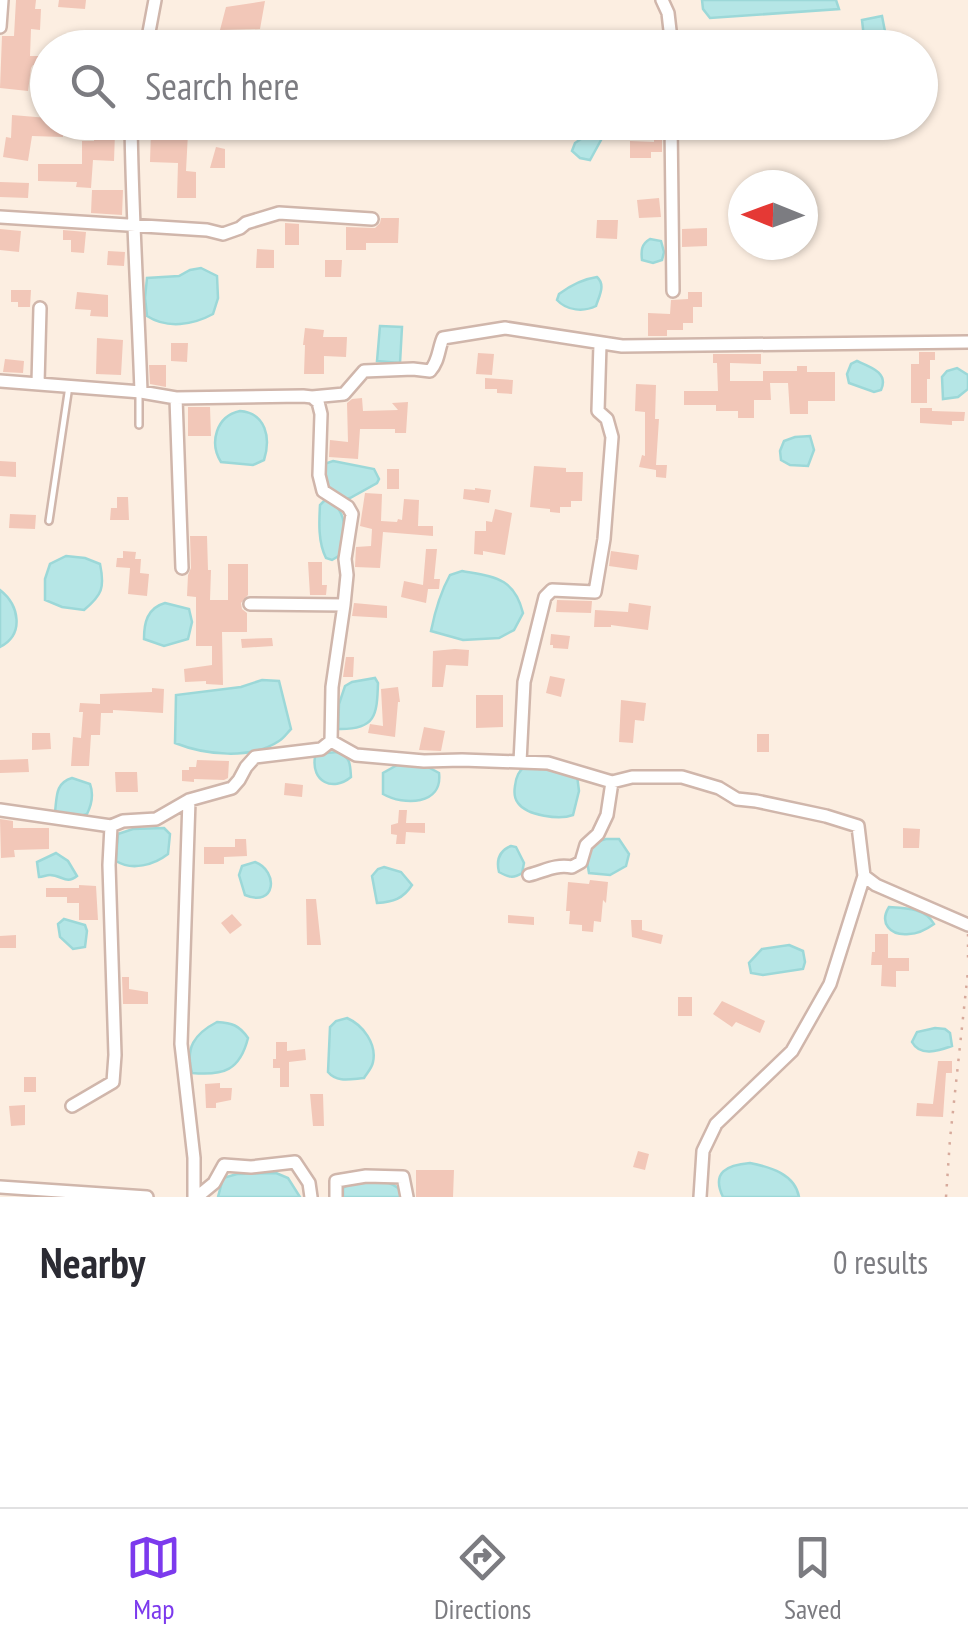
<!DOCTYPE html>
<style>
body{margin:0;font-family:"PT Sans Narrow",sans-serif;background:#f2f2f3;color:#2b2b33}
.compass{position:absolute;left:728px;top:170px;width:90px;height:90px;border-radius:50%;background:#fff;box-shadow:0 2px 8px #0004;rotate:271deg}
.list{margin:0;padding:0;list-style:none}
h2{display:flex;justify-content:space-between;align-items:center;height:130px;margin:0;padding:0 40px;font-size:42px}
h2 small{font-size:32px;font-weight:400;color:#7c7c81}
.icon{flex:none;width:55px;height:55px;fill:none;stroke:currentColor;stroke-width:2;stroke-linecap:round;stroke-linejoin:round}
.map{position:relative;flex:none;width:968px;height:1197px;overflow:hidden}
.search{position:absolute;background:#fff;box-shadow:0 2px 8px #0004;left:30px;right:30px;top:30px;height:110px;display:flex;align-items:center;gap:25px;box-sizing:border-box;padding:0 35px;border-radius:55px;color:#7c7c81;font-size:38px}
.sheet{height:310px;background:#fff}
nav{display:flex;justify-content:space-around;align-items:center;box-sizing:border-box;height:140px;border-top:2px solid #e1e1e2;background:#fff;font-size:28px;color:#7c7c81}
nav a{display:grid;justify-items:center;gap:5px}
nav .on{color:#7c3aed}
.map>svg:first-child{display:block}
.water{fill:#b5e6e6;stroke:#9cd8d8;stroke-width:2.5}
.building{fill:#f2c7b8}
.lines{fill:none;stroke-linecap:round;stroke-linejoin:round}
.service-casing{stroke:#d0b6ab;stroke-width:10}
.minor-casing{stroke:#d0b6ab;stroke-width:16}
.path{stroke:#d7aa9c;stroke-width:2.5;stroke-dasharray:2.5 8;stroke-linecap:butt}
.service{stroke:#fff;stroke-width:5}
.minor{stroke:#fff;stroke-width:11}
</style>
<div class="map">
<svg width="968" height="1197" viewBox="0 0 968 1197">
<rect width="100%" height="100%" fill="#fceee1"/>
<path class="water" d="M702 0H836L839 9 710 18 703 9Z
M882 16 888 47H865L862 20Z
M593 131 601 140 590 160 580 158 572 151 575 143Z
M650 239 661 241 664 252 662 260 653 263 642 260C641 251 641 244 650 239Z
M201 268 217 276 218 298 213 314C193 325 167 329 147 316L145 298 147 278 179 276 190 270Z
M597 277C606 285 599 296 596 306 584 312 567 311 557 300L559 294C571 285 583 279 597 277Z
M380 326 402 327 400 363 377 361Z
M857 361C871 367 889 373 881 390L874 392 849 383 847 374 851 364Z
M957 368 968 375V389L958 397 943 399 942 377 947 371Z
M240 411C266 413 271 438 264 460L253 465 221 462C209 443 216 416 240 411Z
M810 436 814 450 808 466 790 465 781 460 780 451 784 441 795 437Z
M333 461 374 469 379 479 377 483 350 498 344 499 326 487 324 464Z
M330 500C349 515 344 532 342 554L332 560 326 558C318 542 319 522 320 505L324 501Z
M66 556 85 558 100 564C105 588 102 595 84 610L62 607 45 600V579L50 564Z
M462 571C494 577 514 577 523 613L514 630 499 638 463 640 431 631C435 611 440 593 450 575Z
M0 590C19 605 25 634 0 647Z
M165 603 189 609 192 622 188 639 164 646 144 639C144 623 147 608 165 603Z
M375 678 378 683C377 715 376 730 338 729L339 704 345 686 352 682Z
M262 680 279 681 291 729C287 733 284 738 279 741 251 760 205 755 175 743L176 695 241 687Z
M337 752C351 757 350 764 351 777 333 792 311 782 315 757L317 754Z
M399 764 426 766 439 773C443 805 404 806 383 794V773Z
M526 765 577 775 579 791 573 815C560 820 527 816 518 803 514 798 514 792 515 786 516 776 519 771 526 765Z
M72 778 90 784C94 795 92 804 87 814L77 817 55 812C57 797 55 783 72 778Z
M164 828 170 834 168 854C154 865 132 871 116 861L118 834 133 829Z
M606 839H619L629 854 626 866 610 875 589 873 586 855 592 843Z
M511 846 516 847 524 863 522 873C513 879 508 877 499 872 496 860 499 851 511 846Z
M56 853 68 861 77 876C66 885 62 875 50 875 46 875 43 877 39 877L37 862Z
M255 862C279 871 276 908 245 895L239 875 242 866Z
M384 867 401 872 412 885C403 899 393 902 377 903L372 876 378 869Z
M889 907C906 908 925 908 934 924 927 929 918 934 909 934 890 936 879 923 889 907Z
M64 919 85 925 87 931 85 947 73 949 60 937 58 924Z
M789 945 803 951 805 962 803 969 763 975 751 973 749 963 762 949Z
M347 1018C363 1025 377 1044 373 1062 372 1068 367 1073 364 1078 351 1079 337 1083 328 1072L330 1027 336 1021Z
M217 1022C232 1023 239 1025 248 1038 240 1070 224 1076 192 1073 185 1048 194 1034 217 1022Z
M935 1028 945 1029 950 1033 952 1046C938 1051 920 1057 912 1042L917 1032Z
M750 1163C770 1167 795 1174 799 1197H723C711 1172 727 1165 750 1163Z
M276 1173 288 1178 300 1197H218L223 1178 237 1174Z
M357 1180C373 1180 390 1179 401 1191L400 1197H343V1188Z"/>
<path class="building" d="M16 0H36L35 9H41L40 30 31 29 30 56H48V65H33L31 68 28 91 0 88 2 36H14Z
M59 0H86L85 9 58 7Z
M265 1 260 29 220 30 226 7Z
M12 115 48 118V122H63V137L32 136 28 161 3 157 6 137 11 138Z
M95 122 122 124V134L115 133 114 161 93 160 91 188 76 187 77 182 38 181V164H82V141H94Z
M151 130 188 133 186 171 196 172V198H177L178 163 150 162Z
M654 134H662V152H651V158H630V141L654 142Z
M216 147 225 149V168H210Z
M0 182 29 183 28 198 0 197Z
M92 190H123L122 215 91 213Z
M659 198 661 217 639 218 637 200Z
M381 218H399L398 243H366V250H346V227L375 228 380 223Z
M597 220H618L617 239 596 238Z
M285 223 299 224V245H285Z
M707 228V246L682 247V229Z
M0 229 21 231 19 252 0 250Z
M63 230 86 232 84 253 71 252V240H63Z
M257 249 274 250V268H256Z
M108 251 125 252 124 266 107 265Z
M325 260H342L341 277H325Z
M11 290H31L30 307H18V302H11Z
M77 292 108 295V317L90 316 91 310 75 309Z
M688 292H702V307H693V323H683V330H667V336H648V313L670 314 671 300 688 299Z
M305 328 324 330 323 337H347L346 357 324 356V374H304L305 345H303Z
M97 338 123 340 121 375 96 374Z
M171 343H188L187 362 171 361Z
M919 352H935V360H930V379H927V403H911V364H919Z
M478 353 494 354 492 375 476 374Z
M713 354H761V364L730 363V381H763V371H797V366H807V372H835V401H808V414H790L788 383H770L771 400H754V418H738V411H716V405H684V391H718L717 363H713Z
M5 359 24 361 23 373 3 372Z
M149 365H166V387L150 384Z
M485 378 513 380 512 394 497 393V389H485Z
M636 384 656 385 655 419H659L656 465H667L666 478 656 477V470L639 467 642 455 645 456V412L635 411Z
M362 398 363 411 398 410 392 403 408 402 406 433H395V429H360L358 459 329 457 330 440 348 442 347 403 352 399Z
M188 407H210L211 436H188Z
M920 408H932V411L965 412 964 421H952V425L920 423Z
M0 461 16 462V477L0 476Z
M534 466 566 468V472H583L582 501H571V507H560V513L550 512V509L530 507Z
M387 469H399V489H387Z
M475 488 491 490 489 503 463 499 464 489 475 490Z
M365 493 382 494 381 521 397 522 398 519 402 520 404 499 419 500 418 526H433V536L383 532 380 568 355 567 356 547 371 546 372 529 360 526Z
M117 497H128L129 520H110L111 508H117Z
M495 509 512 513 505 555 483 551V555L474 554 475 531H486V521L492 522Z
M10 514 36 515 35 529 9 528Z
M190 536H207L208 570H211L210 600H228V564H248V595L241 603 242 609 247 613V632H222L223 685 206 684V681L185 682 184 669 212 665V646H196V597L187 596 188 575 191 568Z
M426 549H437L434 579H440L439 589H428L426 603 401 597 404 581 423 585Z
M123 551 136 552 135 559H141L140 573 149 574 147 596 128 594 130 568 116 567 117 558H123Z
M611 551 639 555 637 570 609 566Z
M308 562H322V585H327L326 595H310Z
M557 600 592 601 591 613 556 612Z
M354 603 387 606V618L352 616Z
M629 603 651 606 648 630 611 625V627H594L595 610 628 612Z
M551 634 570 636 568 649 553 648V645H550Z
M272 638 273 646 242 648 241 639Z
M455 649 469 650 468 666 446 665 443 687H432L433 651Z
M346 657H354L353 677H343Z
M550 676 565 679 561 697 546 693Z
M398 687 400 702H398L395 737 368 733 370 724 383 726 381 689Z
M152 688 164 689 163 713 113 710V713H101L100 735H91L89 766H71L73 737 81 738 83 712H79L80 703 100 704V694L152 692Z
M476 695H503V727L476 728Z
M621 700 646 703 644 721 635 720 633 743 619 742Z
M424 727 445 731 441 751 419 750Z
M32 733H50L51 749 32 750Z
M757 734H769V752H757Z
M28 759 29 772 0 773V760Z
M197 760 229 761 228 778 224 780 194 779V782L182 781V770H189V767H196Z
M115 772H137L138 792H116Z
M285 783 303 785 302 797 284 795Z
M399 810H407L406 823H425V833L406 832 405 844H396L397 835 391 834V825L398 823Z
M0 819 13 821V828H49V849L14 850 15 857 1 858Z
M903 828 920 829 919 848H903Z
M235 839H246L247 856 224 857V864H204V847H235Z
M590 880 608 882 606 903 603 900 601 922 594 921 593 932 582 931V925L569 924 570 911H566L568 882 589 884Z
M79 885 96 886 98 920H79V903H67V897H46V888H79Z
M306 899H316L321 945H307Z
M232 914 242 925 230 934 221 923Z
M508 915 534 917V925L508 923Z
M631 920H642V930L663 935 661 944 632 937Z
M875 934H888V958H909V971H896V987L881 986 882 965H871L872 952H875Z
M16 935V948H0V936Z
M122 977H129V989L148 992V1004H123Z
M678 997H692V1016H678Z
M722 1001 765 1021 760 1033 736 1022 732 1027 713 1014Z
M276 1042H287V1051L305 1049 306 1060 289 1062V1087H280V1068H273V1059H276Z
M938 1061H952V1073H946L943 1117 916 1116 917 1103 933 1104Z
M24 1077H36V1092H24Z
M220 1083V1088H232L231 1100 216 1103V1108H206L205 1084Z
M310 1094H323L324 1126H313Z
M25 1105V1125L11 1126 9 1106Z
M638 1151 649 1154 645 1170 633 1167Z
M416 1170H454L453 1197H416Z"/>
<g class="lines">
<g class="service-casing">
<path id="service" d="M139 393V425
M49 521 69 386"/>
</g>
<g class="minor-casing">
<path id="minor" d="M662 0 668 13 672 48
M0 27 2 0
M146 48 155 0
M131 122C132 212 138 302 141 392
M671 122 673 291
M0 217 207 230 223 234 240 228 246 223 279 213 372 219
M0 381 141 392 176 398 182 568
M38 383 40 308
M312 397 344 394 364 371 413 369 430 371C439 361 438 350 443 338L505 328 622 346 968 342
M250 604 344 605
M331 741 356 755 424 761 462 760 548 763 612 782 632 777H682L719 788 737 799 756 801 826 816 858 826 864 876 876 885 968 925
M520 762 524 682 545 597 552 590 595 592 604 539 612 437 607 419 598 411 600 344
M189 800 181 1044 194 1158V1197
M0 810 111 826
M529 875C545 871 555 864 572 867L581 862 586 845 598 834 607 815 612 782
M72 1106 113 1082 115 1055 109 865 111 826 123 821 156 819 189 800 232 788 239 780 246 767 255 757 321 749 331 741 332 687 344 605 347 575 345 559 352 514 348 507 323 491 319 475 321 414 318 402 312 397 303 396 176 398
M0 1187 147 1197
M197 1197 214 1183 224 1165 251 1167 295 1162 309 1183 311 1197
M336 1197V1181L366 1176 403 1177 407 1197
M700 1197 703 1151 716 1124 792 1051 830 984 864 876"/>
</g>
<path class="path" d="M968 934V963
M946 1197 950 1139 968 971"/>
<use href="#service" class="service"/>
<use href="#minor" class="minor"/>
</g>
</svg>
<svg class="compass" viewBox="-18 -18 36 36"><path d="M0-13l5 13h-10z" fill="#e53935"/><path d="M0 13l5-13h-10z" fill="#7c7c81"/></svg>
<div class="search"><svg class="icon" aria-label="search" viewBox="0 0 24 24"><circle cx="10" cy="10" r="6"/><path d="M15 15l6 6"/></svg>Search here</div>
</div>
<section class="sheet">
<h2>Nearby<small>0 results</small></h2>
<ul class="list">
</ul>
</section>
<nav>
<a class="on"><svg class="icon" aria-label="map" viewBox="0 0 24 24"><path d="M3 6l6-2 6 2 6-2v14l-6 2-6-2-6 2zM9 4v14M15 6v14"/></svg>Map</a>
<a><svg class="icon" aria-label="directions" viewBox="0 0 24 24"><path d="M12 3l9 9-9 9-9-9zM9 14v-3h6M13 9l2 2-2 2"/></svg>Directions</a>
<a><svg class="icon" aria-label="saved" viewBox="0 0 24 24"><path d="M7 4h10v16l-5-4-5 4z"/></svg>Saved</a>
</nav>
